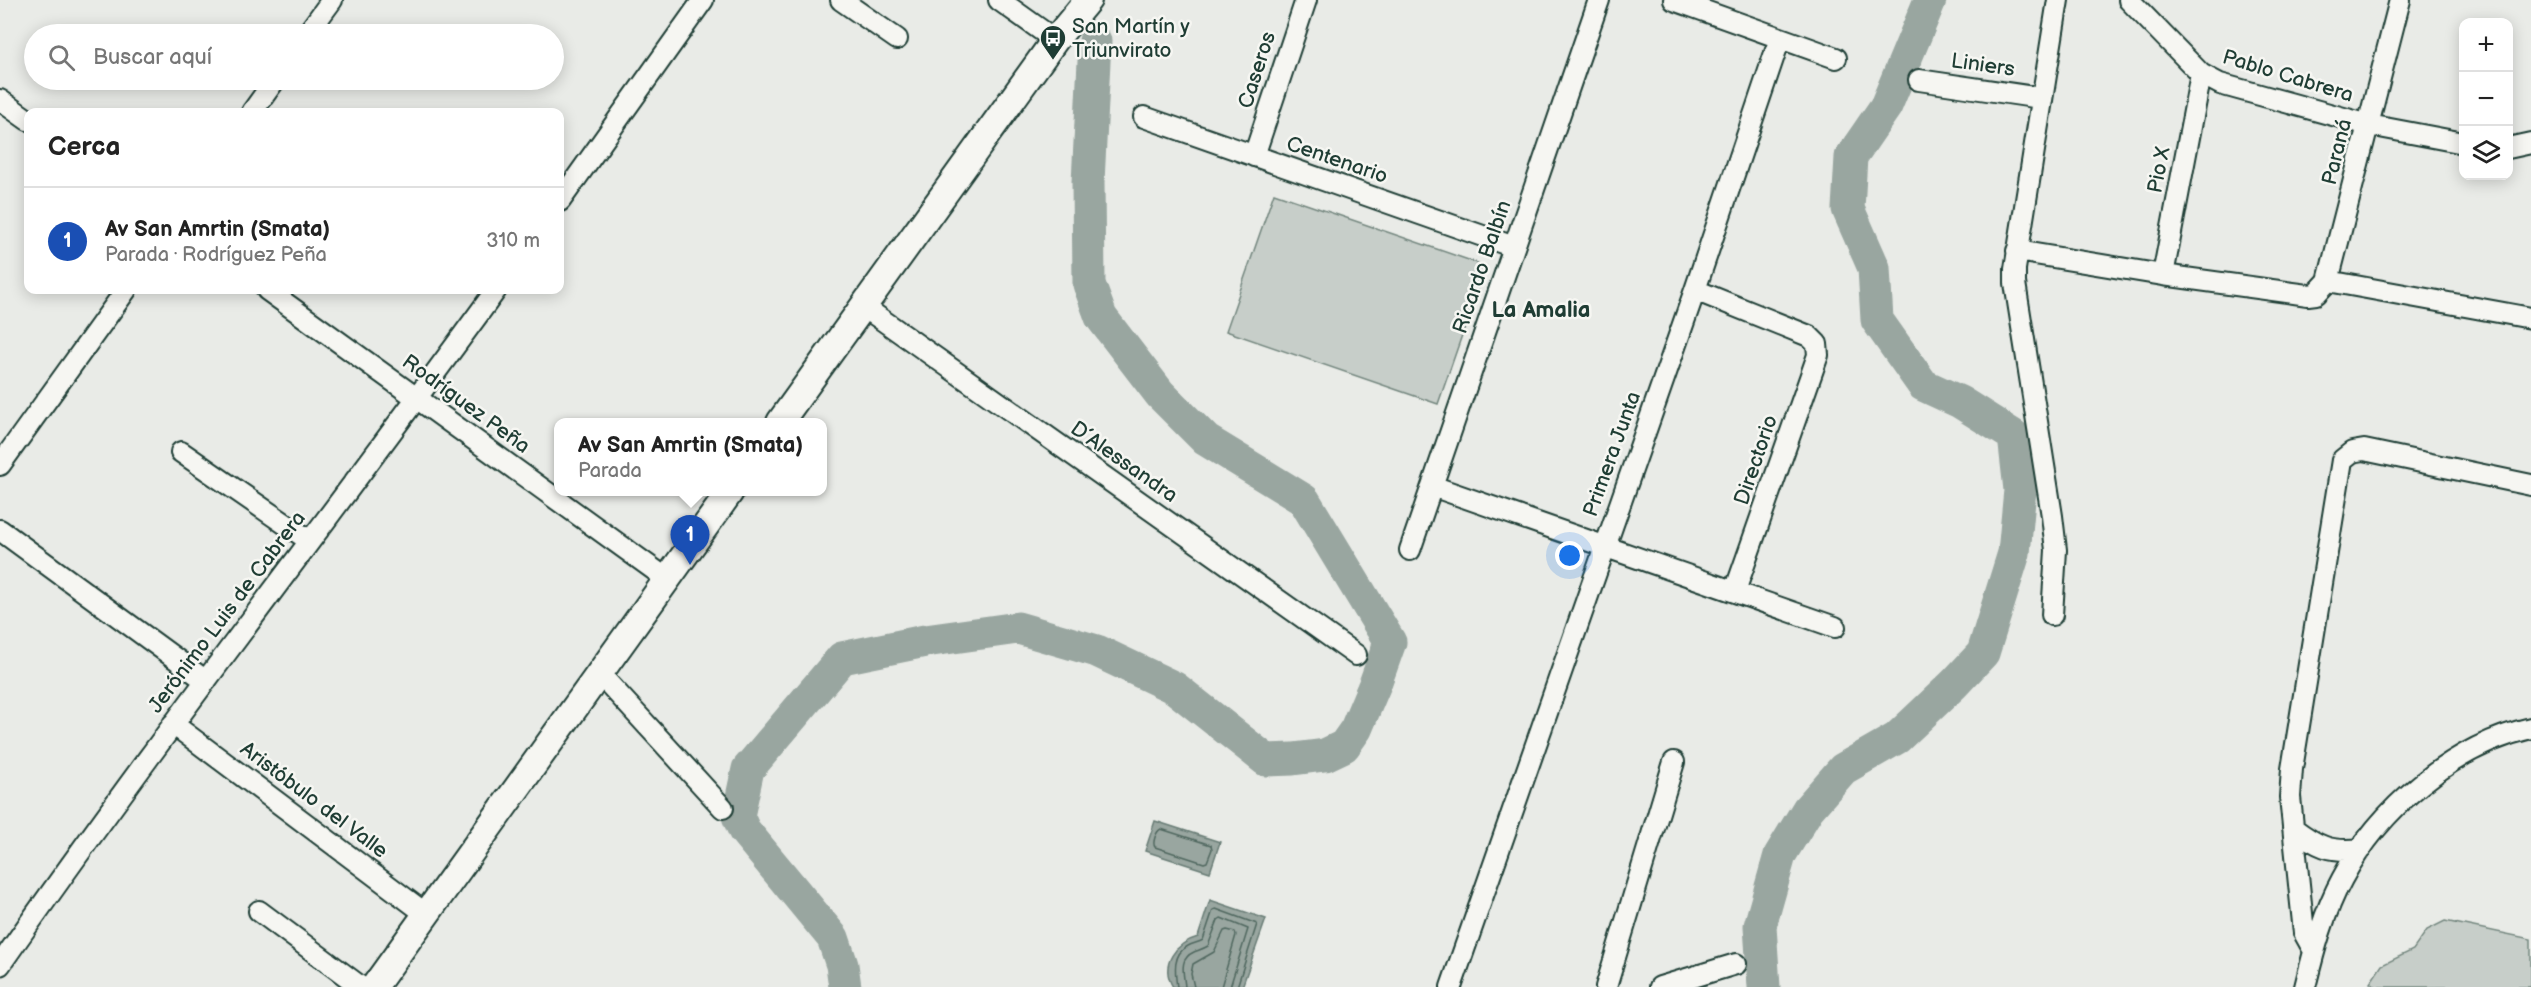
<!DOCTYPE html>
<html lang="es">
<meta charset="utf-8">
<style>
body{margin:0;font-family:"Balsamiq Sans",sans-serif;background:#f2f2f2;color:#222}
.controls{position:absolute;right:18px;top:18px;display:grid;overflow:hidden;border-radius:12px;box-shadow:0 3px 15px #0003}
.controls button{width:54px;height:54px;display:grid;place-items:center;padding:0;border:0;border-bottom:2px solid #e0e0e0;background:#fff;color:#222;font:30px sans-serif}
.you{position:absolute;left:1570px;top:556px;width:21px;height:21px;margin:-15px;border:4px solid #fff;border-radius:50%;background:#1a73e8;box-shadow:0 0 0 9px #1a73e833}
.badge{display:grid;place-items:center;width:39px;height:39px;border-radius:50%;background:#1f3d34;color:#fff;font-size:20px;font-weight:700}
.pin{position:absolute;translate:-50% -50px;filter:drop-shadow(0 2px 3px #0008)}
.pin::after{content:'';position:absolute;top:32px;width:21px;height:18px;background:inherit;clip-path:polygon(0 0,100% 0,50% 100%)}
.popup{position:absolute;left:554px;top:418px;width:273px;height:78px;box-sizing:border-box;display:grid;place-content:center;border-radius:12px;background:#fff;filter:drop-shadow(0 2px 4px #0005);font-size:20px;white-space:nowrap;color:#767676}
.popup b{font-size:22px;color:#222}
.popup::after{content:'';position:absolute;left:50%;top:100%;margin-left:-12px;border:12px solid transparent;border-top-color:#fff}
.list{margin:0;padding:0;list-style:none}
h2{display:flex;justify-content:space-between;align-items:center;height:78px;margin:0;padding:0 24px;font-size:26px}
h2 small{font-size:20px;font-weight:400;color:#767676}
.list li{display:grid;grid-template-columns:39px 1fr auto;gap:18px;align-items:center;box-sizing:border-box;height:108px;padding:0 24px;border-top:2px solid #e0e0e0}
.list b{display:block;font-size:22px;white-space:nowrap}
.list p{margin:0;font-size:20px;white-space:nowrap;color:#767676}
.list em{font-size:20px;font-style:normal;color:#767676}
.icon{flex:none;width:33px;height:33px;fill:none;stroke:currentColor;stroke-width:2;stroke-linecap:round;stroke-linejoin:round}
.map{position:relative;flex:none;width:2531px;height:987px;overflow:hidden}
.search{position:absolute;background:#fff;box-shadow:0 3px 15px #0003;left:24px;top:24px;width:540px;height:66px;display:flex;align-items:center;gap:15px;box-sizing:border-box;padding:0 21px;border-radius:33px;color:#767676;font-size:22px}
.panel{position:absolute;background:#fff;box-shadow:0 3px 15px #0003;left:24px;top:108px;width:540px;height:186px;border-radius:12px}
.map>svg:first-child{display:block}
.green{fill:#c7cec9;stroke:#73867e;stroke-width:1.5}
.water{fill:#99a6a0;stroke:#687c75;stroke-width:1.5}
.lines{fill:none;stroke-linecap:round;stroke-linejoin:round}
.shore{stroke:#50675f;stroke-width:1.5}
.river{stroke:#99a6a0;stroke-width:33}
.minor-casing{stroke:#1f3d34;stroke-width:24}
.major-casing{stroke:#1f3d34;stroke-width:30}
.minor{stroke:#f6f6f2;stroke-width:20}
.major{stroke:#f6f6f2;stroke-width:26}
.labels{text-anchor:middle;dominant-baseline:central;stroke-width:5;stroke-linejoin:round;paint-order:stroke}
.poi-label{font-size:21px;fill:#1f3d34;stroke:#f6f6f2;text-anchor:start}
.street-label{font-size:21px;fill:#1f3d34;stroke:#f6f6f2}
.neighbourhood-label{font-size:22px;font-weight:bold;fill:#1f3d34;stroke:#f6f6f2}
</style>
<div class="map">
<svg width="2531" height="987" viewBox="0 0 2531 987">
<rect width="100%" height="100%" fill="#e9ebe7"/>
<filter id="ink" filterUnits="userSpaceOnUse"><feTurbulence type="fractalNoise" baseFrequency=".0167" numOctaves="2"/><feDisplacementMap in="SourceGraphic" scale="12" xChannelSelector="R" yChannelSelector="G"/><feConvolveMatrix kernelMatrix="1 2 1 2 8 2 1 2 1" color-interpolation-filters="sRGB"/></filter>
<g filter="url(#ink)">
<path class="green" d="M1274 193 1486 266 1438 404 1226 331Z
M2445 921 2531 939V987H2376L2370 983 2382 965 2413 950 2427 930Z"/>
<path class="water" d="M1155 821 1220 842 1210 872 1145 851Z
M1210 900 1266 919 1242 987H1173C1159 964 1176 943 1198 937Z"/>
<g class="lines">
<path class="shore" d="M1161 829 1211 845 1212 849 1207 862 1204 863 1155 847C1152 843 1156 831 1161 829Z
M1177 987C1175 973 1172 954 1188 946 1193 943 1198 943 1203 940L1213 910 1216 909 1257 924 1237 987
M1185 987C1184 974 1178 959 1194 952 1199 950 1203 949 1208 946L1218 920 1221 918 1248 929 1230 987
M1194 987 1191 974 1193 964 1214 952 1224 931 1227 930 1235 932 1236 935 1221 987"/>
<path class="river" d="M845 987 842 965 833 938 744 830 738 816 748 769 842 658 925 641 1018 628 1097 651 1175 688 1266 760 1293 759 1325 755 1344 746 1356 729 1375 684 1390 642 1304 500 1206 440 1160 394 1101 317 1089 284 1088 182 1095 41
M1764 987 1760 926 1780 855 1808 809 1843 769 1897 738 1954 684 1983 653 2014 553 2020 490 2014 436 1960 402 1923 385 1877 320 1874 268 1848 209 1851 157 1886 106 1930 0"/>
<g class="minor-casing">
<path id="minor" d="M841 0 897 39
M999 0 1055 40
M1674 0 1836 58
M2129 0 2201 74 2220 84 2369 125 2464 143
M307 34 332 0
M1919 80 2041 98
M0 100 28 120
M252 112 275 80
M1144 117 1514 247
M2508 148 2531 143
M1254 156 1306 0
M560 201 703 0
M2017 251 2163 275 2308 295 2316 294 2328 281 2531 318
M2163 275 2201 74
M2328 281 2400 0
M267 290 667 579
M1695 290 1809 336 1817 344 1818 355 1735 591
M864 307 1356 655
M181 452 310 541
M0 465 126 290
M1432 486 1835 627
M0 530 206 681
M1410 550 1599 0
M2052 615 2056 550 2052 516 2015 283V269L2058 0
M599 673 723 808
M173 724 426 914
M2293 828C2317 846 2330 853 2361 849
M259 911 361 987
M2314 951 2304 933 2290 797 2292 769 2342 460 2352 452 2364 450 2531 485
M0 965C160 735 332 516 496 290
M1451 987 1695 290 1780 38
M1606 987 1674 762
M1660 987 1736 964
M2305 987C2314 950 2324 912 2342 879 2379 809 2453 746 2531 728"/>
</g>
<g class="major-casing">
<path id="major" d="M780 422 1055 40 1088 0
M374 987 730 492"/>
</g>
<use href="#minor" class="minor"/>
<use href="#major" class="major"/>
</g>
</g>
<defs>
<g id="bus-pin" transform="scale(1.35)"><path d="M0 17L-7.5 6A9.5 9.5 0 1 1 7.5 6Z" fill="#1f3d34" stroke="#f6f6f2"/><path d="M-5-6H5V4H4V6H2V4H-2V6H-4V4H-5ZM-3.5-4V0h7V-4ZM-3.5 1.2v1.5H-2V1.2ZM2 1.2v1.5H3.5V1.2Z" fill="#fff"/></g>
</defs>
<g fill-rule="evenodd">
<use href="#bus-pin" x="1053" y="38"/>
</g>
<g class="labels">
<g class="poi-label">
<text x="1072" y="26">San Martín y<tspan x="1072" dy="24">Triunvirato</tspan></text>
</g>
<g class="street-label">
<text transform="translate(1983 65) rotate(8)">Liniers</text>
<text transform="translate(1257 70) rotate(-72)">Caseros</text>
<text transform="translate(2288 76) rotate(17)">Pablo Cabrera</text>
<text transform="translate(2337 152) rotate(-76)">Paraná</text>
<text transform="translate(1337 160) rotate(19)">Centenario</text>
<text transform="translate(2159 170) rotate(-79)">Pio X</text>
<text transform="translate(1482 267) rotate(-71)">Ricardo Balbín</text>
<text transform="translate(466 404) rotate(36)">Rodríguez Peña</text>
<text transform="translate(1612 454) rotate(-70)">Primera Junta</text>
<text transform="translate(1756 460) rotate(-71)">Directorio</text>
<text transform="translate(1124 462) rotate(35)">D´Alessandra</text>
<text transform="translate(227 612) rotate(-53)">Jerónimo Luis de Cabrera</text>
<text transform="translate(314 800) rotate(37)">Aristóbulo del Valle</text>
</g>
<g class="neighbourhood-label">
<text x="1541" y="310">La Amalia</text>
</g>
</g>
</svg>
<div class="controls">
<button>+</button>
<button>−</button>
<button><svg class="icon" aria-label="layers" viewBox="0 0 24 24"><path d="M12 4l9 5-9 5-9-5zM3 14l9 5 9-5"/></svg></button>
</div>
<div class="you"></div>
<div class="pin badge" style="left:690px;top:565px;background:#1a4fb4">1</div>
<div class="popup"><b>Av San Amrtin (Smata)</b>Parada</div>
<div class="search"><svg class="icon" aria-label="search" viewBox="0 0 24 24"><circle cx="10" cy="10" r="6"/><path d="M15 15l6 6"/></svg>Buscar aquí</div>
<section class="panel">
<h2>Cerca<small></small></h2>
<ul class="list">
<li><span class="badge" style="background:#1a4fb4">1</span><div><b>Av San Amrtin (Smata)</b><p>Parada · Rodríguez Peña</p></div><em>310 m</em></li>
</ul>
</section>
</div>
